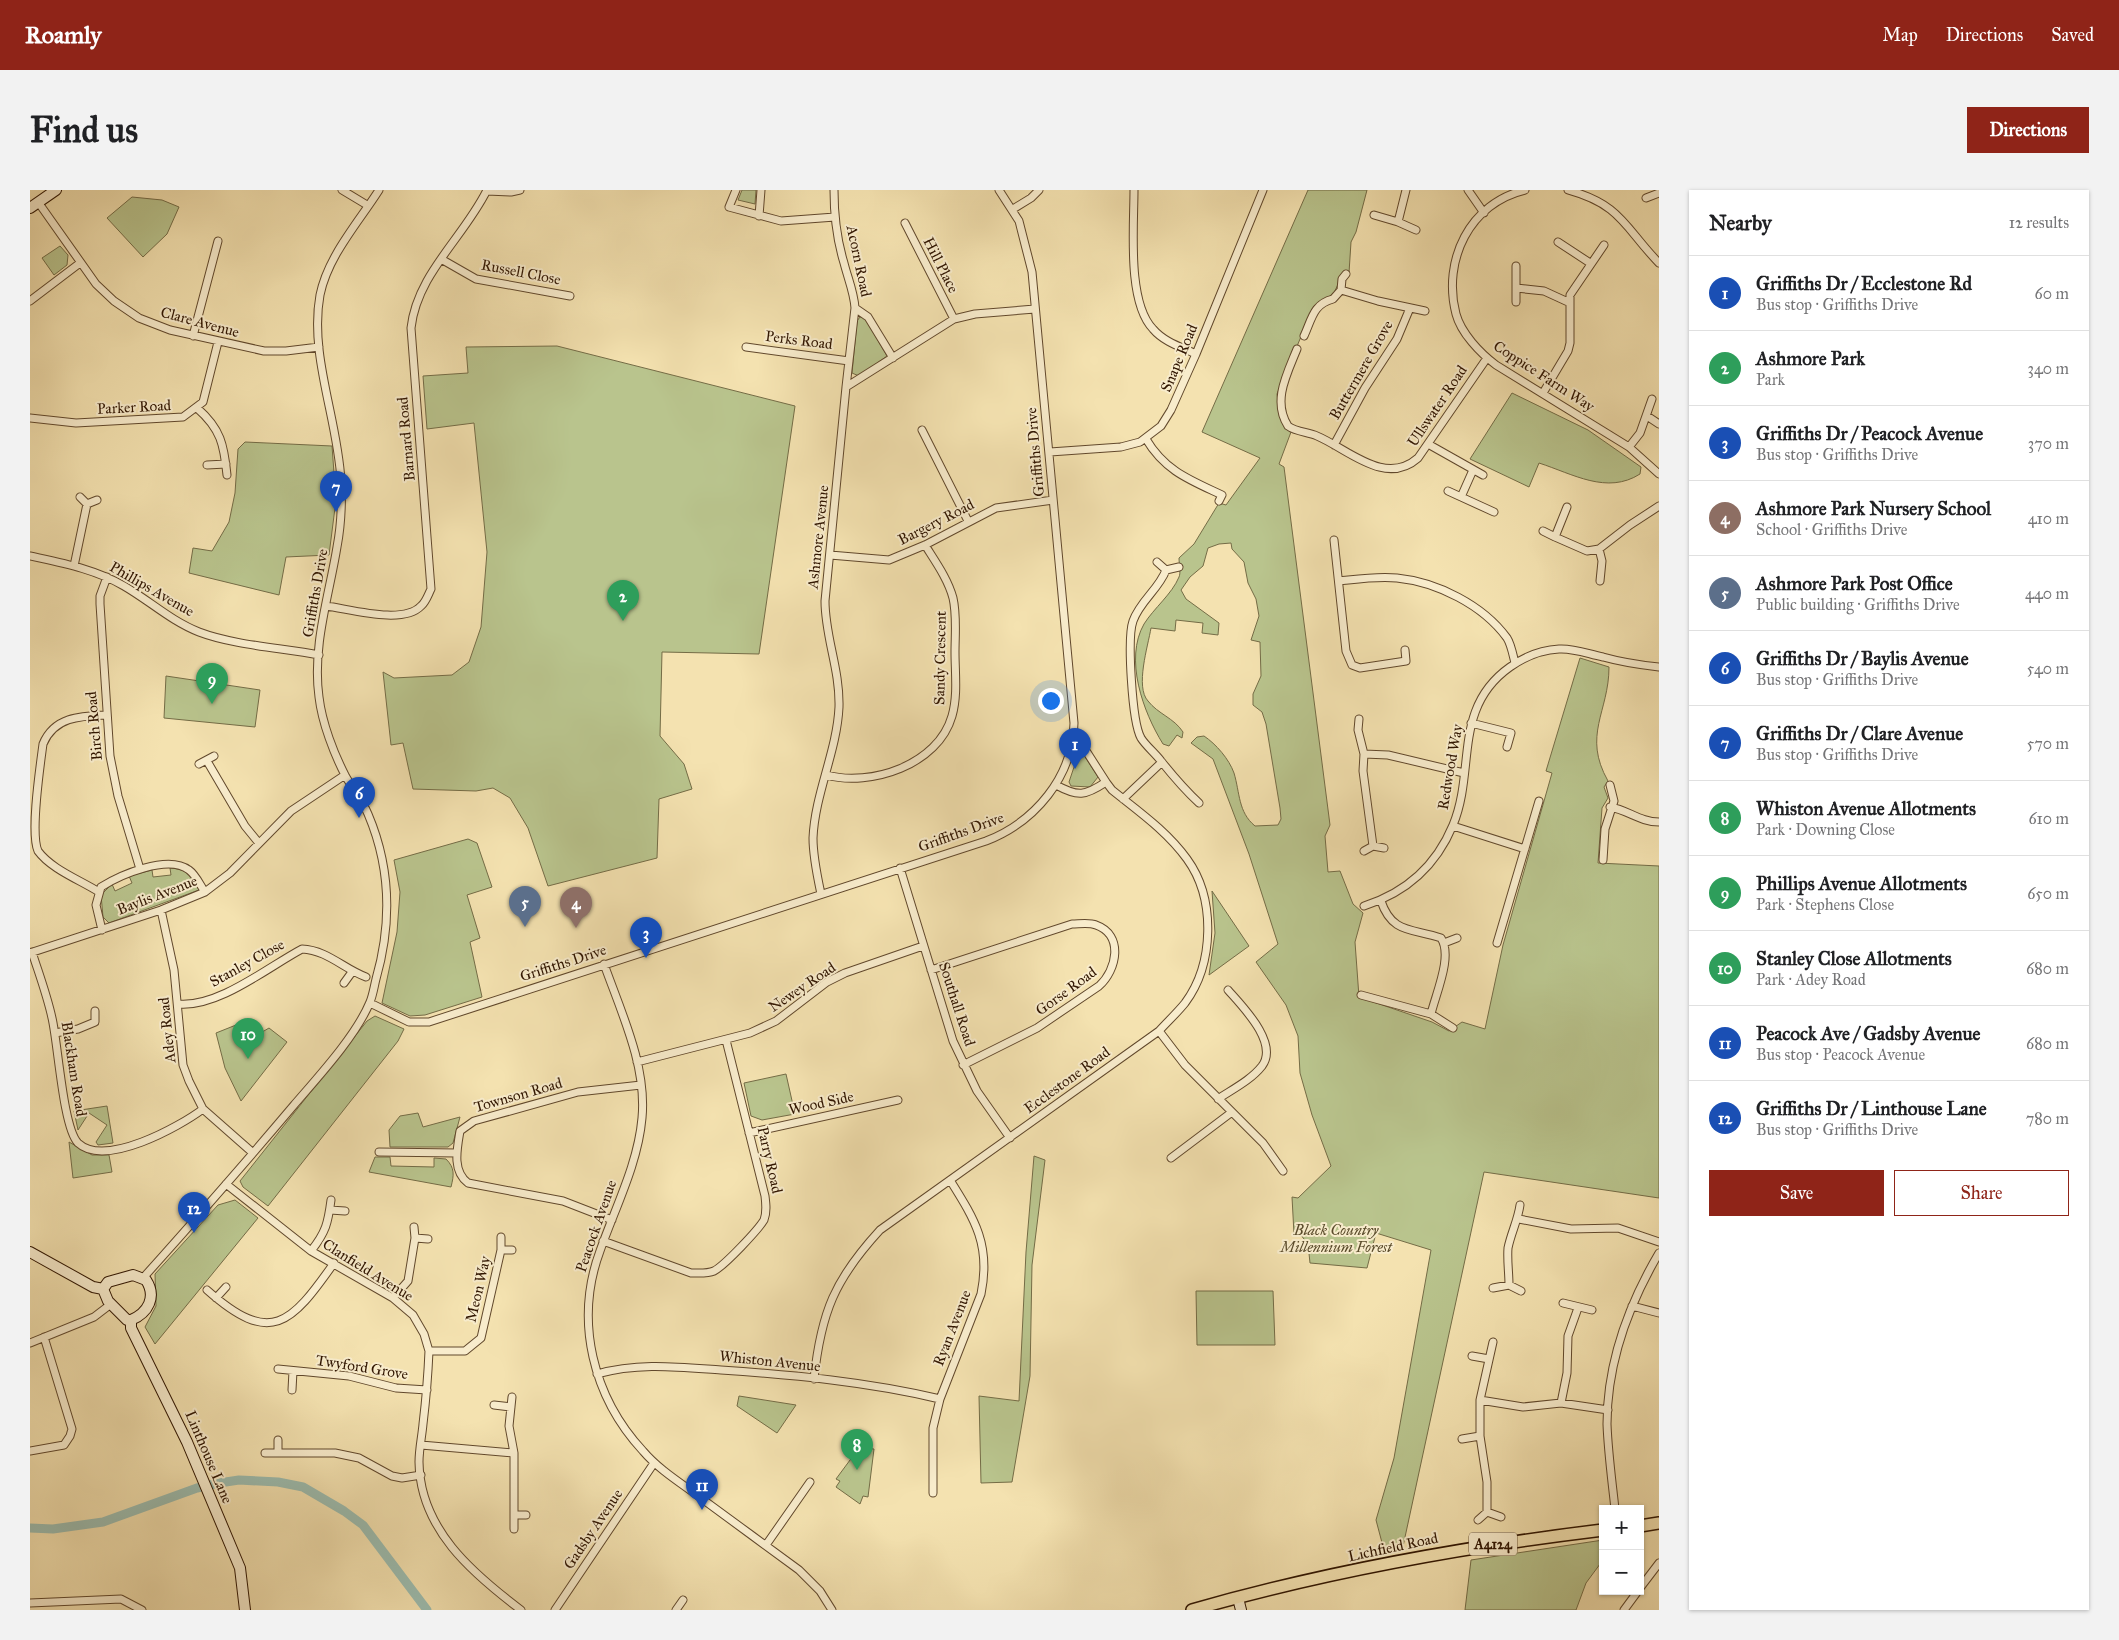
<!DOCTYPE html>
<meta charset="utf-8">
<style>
body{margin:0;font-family:"IM FELL Great Primer",serif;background:#f2f2f2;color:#202124}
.controls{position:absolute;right:15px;bottom:15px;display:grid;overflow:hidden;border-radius:0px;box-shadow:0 1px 4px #0004}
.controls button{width:45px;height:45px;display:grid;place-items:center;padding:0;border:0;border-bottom:1px solid #e0e0e0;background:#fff;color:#202124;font:25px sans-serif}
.you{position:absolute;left:1020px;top:510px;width:18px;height:18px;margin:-12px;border:4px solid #fff;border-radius:50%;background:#1a73e8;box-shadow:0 0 0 8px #1a73e833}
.badge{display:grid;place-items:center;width:32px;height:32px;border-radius:50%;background:#8f2418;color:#fff;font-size:16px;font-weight:700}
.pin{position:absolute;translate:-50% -41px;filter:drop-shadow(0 1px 2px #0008)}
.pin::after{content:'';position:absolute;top:26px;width:18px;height:15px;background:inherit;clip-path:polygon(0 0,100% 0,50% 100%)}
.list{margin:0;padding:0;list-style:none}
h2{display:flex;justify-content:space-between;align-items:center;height:65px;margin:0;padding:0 20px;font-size:21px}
h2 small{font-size:16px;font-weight:400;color:#757577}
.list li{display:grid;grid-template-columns:32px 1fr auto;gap:15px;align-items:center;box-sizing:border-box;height:75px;padding:0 20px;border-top:1px solid #e0e0e0}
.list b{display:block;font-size:19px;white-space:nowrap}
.list p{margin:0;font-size:16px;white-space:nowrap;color:#757577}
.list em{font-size:16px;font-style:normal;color:#757577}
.actions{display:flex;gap:10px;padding:15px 20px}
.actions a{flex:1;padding:11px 0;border:1px solid #8f2418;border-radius:0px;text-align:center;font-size:18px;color:#8f2418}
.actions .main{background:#8f2418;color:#fff}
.map{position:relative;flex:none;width:1629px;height:1420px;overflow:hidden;border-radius:0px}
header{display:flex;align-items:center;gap:30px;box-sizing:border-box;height:70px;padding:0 25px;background:#8f2418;color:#fff}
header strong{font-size:24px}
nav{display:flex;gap:28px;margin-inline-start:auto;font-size:18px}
.intro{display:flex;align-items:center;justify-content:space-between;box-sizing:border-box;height:120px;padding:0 30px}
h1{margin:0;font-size:35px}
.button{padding:12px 22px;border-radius:0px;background:#8f2418;color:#fff;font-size:18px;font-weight:700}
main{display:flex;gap:30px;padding:0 30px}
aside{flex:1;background:#fff;border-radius:0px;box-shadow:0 1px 4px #0004}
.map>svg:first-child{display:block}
.green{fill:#b9c48d;stroke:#746c46}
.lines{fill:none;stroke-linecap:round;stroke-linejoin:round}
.canal{stroke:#9cbdb0;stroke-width:9}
.street-casing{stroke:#61482c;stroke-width:9}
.secondary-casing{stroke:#301500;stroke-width:12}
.primary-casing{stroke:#301500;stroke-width:14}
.street{stroke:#f8eccc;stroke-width:7}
.secondary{stroke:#f8eccc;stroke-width:10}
.primary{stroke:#f4e2b0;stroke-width:11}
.labels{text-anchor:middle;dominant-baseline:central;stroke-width:4;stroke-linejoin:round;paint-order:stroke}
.shield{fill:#f8eccc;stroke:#6c563d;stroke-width:1}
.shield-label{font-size:14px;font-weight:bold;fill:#301500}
.street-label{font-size:15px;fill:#301500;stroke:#f8eccc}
.park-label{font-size:15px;font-style:italic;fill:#594a2a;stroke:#f8eccc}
</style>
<header>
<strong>Roamly</strong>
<nav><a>Map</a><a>Directions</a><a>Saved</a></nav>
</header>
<div class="intro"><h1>Find us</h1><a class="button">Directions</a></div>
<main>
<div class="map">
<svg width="1629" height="1420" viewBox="0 0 1629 1420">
<rect width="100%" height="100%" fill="#f4e2b0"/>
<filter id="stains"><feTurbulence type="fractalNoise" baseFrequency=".004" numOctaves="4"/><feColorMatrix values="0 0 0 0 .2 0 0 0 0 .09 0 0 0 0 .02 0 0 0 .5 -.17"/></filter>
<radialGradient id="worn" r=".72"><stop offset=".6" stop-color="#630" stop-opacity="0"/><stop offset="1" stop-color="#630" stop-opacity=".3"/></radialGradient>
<path class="green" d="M712 0H726L725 14 708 10Z
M1278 0H1337L1326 42 1321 52 1319 83 1314 81 1304 103 1283 118 1247 204 1250 226 1254 235 1261 242 1249 274 1254 277 1300 635 1295 646 1298 682 1310 681 1323 714 1333 723 1325 752 1329 807 1402 832 1419 841 1432 832 1455 839 1473 755 1522 583 1516 581 1550 468 1579 477C1579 522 1552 545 1578 591L1574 597 1578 608 1572 618 1568 673 1629 676V1008L1454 982 1372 1361 1355 1364 1346 1330 1364 1268 1401 1060 1346 1043 1337 1078 1280 1073 1278 1054 1270 1044H1264L1262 1007 1268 1008 1301 976 1282 925 1270 883 1268 846 1256 815 1226 772 1248 754 1219 664 1183 569 1161 553 1167 547 1174 546C1186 554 1199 569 1204 583 1210 603 1208 622 1225 636L1248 635 1251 629 1250 618 1236 534 1232 522 1223 515V504L1231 486 1230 452 1221 450 1229 426 1226 409 1218 393 1214 372 1202 359 1201 353 1189 354 1178 358 1173 376 1160 387 1151 400 1156 409 1189 433 1188 445 1172 443 1173 433 1146 430 1145 441 1121 438C1118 456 1105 497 1118 511 1128 524 1144 528 1153 542L1152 548 1147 545 1139 556 1133 554C1113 522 1094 469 1114 434 1124 418 1142 404 1149 387 1151 383 1149 374 1149 368L1164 354 1189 313 1196 315 1230 268 1172 242Z
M102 7 132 10 149 17 137 44 113 67 77 28Z
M30 56 38 65 37 75 24 85 12 68Z
M830 127 835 128 857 166 829 186 822 183 827 131Z
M527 156 765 216 729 464 632 462 630 546 654 574 662 599 629 609 627 668 518 696 498 638 480 608 463 598 446 601 383 599 373 553 361 555 353 482 364 488 422 485 439 472 451 437 457 362 444 233 397 239 393 186 438 183 436 157Z
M1482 203 1558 240 1611 277 1610 284C1577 305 1543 284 1509 273L1499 297 1440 269Z
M215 252 302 256 306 310 299 365 256 367 249 405 159 383 163 358 182 361 199 332 205 303 208 259Z
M136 486 230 500 225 537 134 528Z
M1050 559 1068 587 1060 597 1041 596 1039 592Z
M438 649 447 653 462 697 437 705 450 748 440 752 452 807 395 825 380 826 352 813 367 742 370 702 364 670Z
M140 678C156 679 162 685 169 700L79 733 73 727 71 705 82 694 85 701 102 693 99 686 122 680 123 687 141 685Z
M1182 701 1219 756 1179 785 1185 743Z
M345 826 374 839 368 851 238 1016 213 997 210 991 337 831Z
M206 835 217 851 239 838 257 852 211 911 195 878 186 843Z
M756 884 765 924 732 930 721 926 714 893Z
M77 916 83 953 68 955 66 952 77 935 59 923 48 940 44 921Z
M388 923 393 937 430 927 423 953 418 957H360L359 940 370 926Z
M39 952 62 965H79L82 982 43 988Z
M1004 966 1015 970 1002 1075 1000 1186 982 1292 951 1293 949 1206 989 1211 996 1062Z
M345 967H360L361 976 404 977V968L416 969C425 978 424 985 421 997L339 982Z
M205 1010 228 1028 125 1154 115 1137 126 1116 125 1084 188 1015Z
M1166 1101H1243L1245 1155H1167Z
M709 1206 766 1215 747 1243 707 1216Z
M815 1256 844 1259 838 1307 833 1306 830 1314 806 1297 810 1291 806 1289 823 1266 813 1258Z
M1573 1350V1370L1556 1393 1546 1420H1435L1441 1370Z"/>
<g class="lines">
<path class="canal" d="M0 1338 23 1339 73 1332 167 1298 189 1293 209 1290 248 1292 273 1297 314 1321 333 1335 397 1420"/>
<g class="street-casing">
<path id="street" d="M312 0 337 15
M706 0 699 17 751 31 805 27
M804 0C804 24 807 50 814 73 818 89 824 102 825 118L838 127 863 168
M1104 0C1104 37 1097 112 1123 139 1134 152 1151 157 1166 164
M1438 0 1454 23
M1495 0C1440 13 1412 70 1426 124 1431 143 1450 163 1466 175L1599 257 1629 284
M1538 0C1592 15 1594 37 1629 73
M457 1 481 2 490 0
M1616 8 1629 3
M8 12 66 94 84 111 109 128 140 140 234 161H256L289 157
M983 19 1001 8 1009 0
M1344 25 1368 32 1386 40
M729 26 731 0
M1368 32 1376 0
M875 33 924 129
M1528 52 1560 73
M411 69 446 89 540 106
M1486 76V112
M1486 98 1514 101 1538 112
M1311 100 1348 111 1395 121
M0 111 50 73
M163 146 188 51
M1274 146C1282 129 1283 114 1303 109L1311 100 1312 89 1316 84
M716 157 819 171
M1267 159C1257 184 1242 211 1258 236 1266 242 1278 242 1287 246 1318 259 1355 297 1388 268L1457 168
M816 197 825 118
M1513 203 1538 161 1540 153V105L1574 55
M167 218C191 239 194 255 197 285
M1617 226 1629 234
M0 228 46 233 153 227 173 212 188 152
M892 240 938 331
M1116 249C1135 281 1160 290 1192 305L1189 311
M1398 254 1453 285
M1304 255 1335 198 1367 149 1380 118
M1599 257 1610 243 1622 209
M1020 262 1091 257 1110 252 1131 236 1141 220 1166 164 1233 0
M177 275 196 274
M1418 301 1464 322
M50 307 57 314 67 310
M1431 307 1443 280
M1513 341 1525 347 1537 317
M1525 347 1557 361 1569 359 1600 335 1629 316
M1304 350 1316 461 1322 475 1330 478 1376 471 1375 460
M1569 359 1572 371 1570 391
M800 365 859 370 895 355 966 318 1023 310
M0 366C32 373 65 379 94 396 120 411 141 431 169 442 203 455 252 458 289 465
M1127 372 1136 380 1149 377
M44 376 57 314
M1136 380C1129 399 1110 411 1103 431 1097 448 1102 532 1111 548 1116 556 1125 563 1131 571 1143 586 1155 600 1169 613
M77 387 70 406V414L80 566 88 606 110 679
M1309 391C1328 389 1347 386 1367 388 1407 392 1453 415 1477 448 1481 454 1483 465 1485 473
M296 416C320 419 373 435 391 416 396 412 398 405 401 399L381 138C387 84 434 47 457 0
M1329 529 1328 540 1334 564 1333 581 1343 656
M1441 533 1481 543 1477 557
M1044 542 1076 592
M1334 564 1358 565 1434 583
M177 571 215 636 228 652
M169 574 184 566
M796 585C841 597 908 575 922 526 928 505 925 483 925 462 925 445 927 425 923 408 918 389 905 371 895 355
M1093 609 1132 572
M1580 617C1598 620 1610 632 1629 632
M1423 636 1495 659
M1334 661 1343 656 1354 658
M1573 670 1575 639 1584 611 1580 595
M870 678 923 851 947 901 980 948
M69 702C50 690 21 679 8 661 0 643 10 577 13 554 24 527 50 526 75 525
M791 704C787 685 783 667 783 648 785 603 807 561 809 517 810 479 795 447 795 411L816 197 924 129 945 124 1005 119
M1351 711C1362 744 1382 738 1411 748 1423 766 1406 803 1401 824
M1334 716C1375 703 1406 676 1423 635 1446 580 1422 518 1480 477 1494 467 1511 460 1529 459 1544 458 1558 464 1573 467 1591 472 1610 475 1629 477
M131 720 144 780 153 875 159 891 173 919 223 963
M72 740 66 715 71 697C90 685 138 664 159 680 166 685 170 695 175 702
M1414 753 1427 748
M1467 753 1509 611
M2 762C9 784 17 805 22 828 28 853 33 938 48 953 75 978 149 937 173 919
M0 763 131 720 175 702 200 683 261 621 315 585
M574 774C591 822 617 876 612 928 608 974 585 1018 570 1061 544 1131 563 1207 613 1261 630 1281 654 1295 675 1311 706 1334 738 1357 769 1380L790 1401 802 1420
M901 780 1042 734C1049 734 1059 732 1066 735 1094 745 1087 780 1069 796L1007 838 933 875
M314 793 322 782
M1331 805 1401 824 1423 838
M340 813 379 832H399L956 651C1005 632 1043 587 1044 533L1002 82 989 31 969 0
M148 814C188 818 238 777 272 759 297 760 314 779 336 787
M1129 841 1155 875 1233 953 1253 981
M25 843 48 839 65 832V821
M607 872 720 843 746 831 797 792 815 783 893 756
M1188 909C1203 899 1221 890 1232 876 1249 853 1213 817 1198 800
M719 943 868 910
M349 962 427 963
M1141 968 1202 922
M196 994 281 1061 363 1108 383 1125 394 1144 399 1161C398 1185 396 1209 393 1234 392 1246 389 1259 389 1272 390 1339 442 1383 491 1420
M300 1020 315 1021
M1489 1029 1541 1039 1588 1038 1629 1052
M582 1030 533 1011 438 993C422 981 427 959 430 941L444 931 548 902 611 895
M385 1048 398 1049
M573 1051 661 1083C668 1083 677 1084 684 1081 695 1075 728 1040 734 1030 737 1022 736 1014 735 1006L696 850
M471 1060H482
M281 1061C296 1042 298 1033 301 1010
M113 1088C164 1031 215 973 264 915 288 887 326 846 340 812 343 805 344 797 346 789 362 733 361 678 338 624 332 610 323 599 316 587 304 564 292 533 289 507 282 457 299 406 307 357 311 336 312 312 311 291 308 230 279 165 290 105 298 66 328 33 349 0
M1479 1095C1479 1083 1477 1070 1478 1058 1481 1043 1488 1030 1490 1015
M1463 1098 1479 1095 1491 1101
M177 1100C241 1157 261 1134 304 1073
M186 1108 196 1097
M363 1108 378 1091 385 1048 384 1037
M1533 1113 1562 1120
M1602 1116 1629 1123
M0 1153 64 1127 81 1114
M399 1161H435L451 1148 471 1060V1047
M1442 1166 1459 1169
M248 1179 319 1186 366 1198 397 1200
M567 1184C608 1172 649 1177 691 1180 764 1185 839 1192 910 1209
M784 1189C791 1122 805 1089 850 1040L1129 841C1137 832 1147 823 1155 813 1184 774 1186 709 1157 669 1137 641 1108 621 1082 600L1076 592C1055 606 1048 607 1026 595
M262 1200 263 1181
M482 1207 479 1236 484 1263V1339
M1450 1210 1493 1217 1531 1213 1578 1220
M1531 1213 1537 1183 1538 1146 1548 1118
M464 1215 481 1217
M1450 1246V1210L1463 1152
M1432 1249 1450 1246 1457 1292V1322
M391 1255 484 1263
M0 1261 34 1255 40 1246 42 1239 14 1147
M235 1263H305L329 1268 362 1286 372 1288 391 1285
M248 1263V1250
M903 1303V1238L910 1209 951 1104C961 1055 945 1030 920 990
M1585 1319C1582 1291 1578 1262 1577 1234 1577 1174 1599 1114 1629 1063
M484 1325H496
M1448 1330 1457 1322 1471 1327
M736 1355 780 1292
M1610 1398 1629 1373
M0 1413 91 1409 112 1420
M525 1420 624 1273
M646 1420 653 1410
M1594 1420 1608 1401"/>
</g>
<g class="secondary-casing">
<path id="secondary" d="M0 18 26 0
M0 1062 63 1097 73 1099
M103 1085 116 1090C127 1107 118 1123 101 1130H97L78 1111 73 1099 78 1092Z
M101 1130V1138L157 1252 210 1378 215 1420
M1208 1408 1211 1420"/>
</g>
<g class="primary-casing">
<path id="primary" d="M1610 1336 1629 1333
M1162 1420C1298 1381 1432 1357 1573 1340"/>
</g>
<use href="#street" class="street"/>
<use href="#secondary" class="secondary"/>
<use href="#primary" class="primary"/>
</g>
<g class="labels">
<rect class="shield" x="1439" y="1342.5" width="48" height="23" rx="4"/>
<g class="shield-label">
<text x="1463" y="1354">A4124</text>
</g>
<g class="street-label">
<text transform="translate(829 71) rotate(78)">Acorn Road</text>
<text transform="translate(911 75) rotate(63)">Hill Place</text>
<text transform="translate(491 82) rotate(11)">Russell Close</text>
<text transform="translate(170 132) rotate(15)">Clare Avenue</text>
<text transform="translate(769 150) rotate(7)">Perks Road</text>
<text transform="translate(1149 168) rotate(-67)">Snape Road</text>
<text transform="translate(1331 180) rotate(-60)">Buttermere Grove</text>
<text transform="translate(1514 186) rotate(33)">Coppice Farm Way</text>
<text transform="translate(1407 216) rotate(-56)">Ullswater Road</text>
<text transform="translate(104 217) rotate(-3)">Parker Road</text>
<text transform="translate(376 249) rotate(-95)">Barnard Road</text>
<text transform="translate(1005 262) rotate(-95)">Griffiths Drive</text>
<text transform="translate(906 332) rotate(-27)">Bargery Road</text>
<text transform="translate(788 347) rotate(-84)">Ashmore Avenue</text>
<text transform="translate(122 399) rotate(30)">Phillips Avenue</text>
<text transform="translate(285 403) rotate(-80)">Griffiths Drive</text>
<text transform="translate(910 468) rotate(-89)">Sandy Crescent</text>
<text transform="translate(64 536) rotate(-95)">Birch Road</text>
<text transform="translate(1420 577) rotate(-80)">Redwood Way</text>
<text transform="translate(931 642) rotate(-20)">Griffiths Drive</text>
<text transform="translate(127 705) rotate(-21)">Baylis Avenue</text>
<text transform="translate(217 773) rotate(-29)">Stanley Close</text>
<text transform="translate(533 773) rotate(-18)">Griffiths Drive</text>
<text transform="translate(772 797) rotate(-34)">Newey Road</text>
<text transform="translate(1036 801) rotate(-36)">Gorse Road</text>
<text transform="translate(927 814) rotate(72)">Southall Road</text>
<text transform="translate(137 840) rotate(-96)">Adey Road</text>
<text transform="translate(44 879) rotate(81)">Blackham Road</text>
<text transform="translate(1037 890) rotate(-36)">Ecclestone Road</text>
<text transform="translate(488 905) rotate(-16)">Townson Road</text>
<text transform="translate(791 913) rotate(-12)">Wood Side</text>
<text transform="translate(740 970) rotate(77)">Parry Road</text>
<text transform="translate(566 1036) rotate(-71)">Peacock Avenue</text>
<text transform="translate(338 1080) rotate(32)">Clanfield Avenue</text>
<text transform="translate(448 1099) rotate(-77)">Meon Way</text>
<text transform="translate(922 1138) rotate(-69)">Ryan Avenue</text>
<text transform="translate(740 1171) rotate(6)">Whiston Avenue</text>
<text transform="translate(332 1177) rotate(9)">Twyford Grove</text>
<text transform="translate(179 1267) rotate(67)">Linthouse Lane</text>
<text transform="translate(563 1339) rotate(-56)">Gadsby Avenue</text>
<text transform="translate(1363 1357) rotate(-12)">Lichfield Road</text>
</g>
<g class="park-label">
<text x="1306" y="1040">Black Country<tspan x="1306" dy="17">Millennium Forest</tspan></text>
</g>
</g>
<rect width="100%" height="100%" filter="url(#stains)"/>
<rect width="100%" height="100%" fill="url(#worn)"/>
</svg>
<div class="controls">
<button>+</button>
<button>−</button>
</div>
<div class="you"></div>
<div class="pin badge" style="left:1045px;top:579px;background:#1a4fb4">1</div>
<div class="pin badge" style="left:593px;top:431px;background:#2e9e5b">2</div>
<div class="pin badge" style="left:616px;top:768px;background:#1a4fb4">3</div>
<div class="pin badge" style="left:546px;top:738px;background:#8d6e63">4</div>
<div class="pin badge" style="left:495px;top:737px;background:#5c6f8a">5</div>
<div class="pin badge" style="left:329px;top:628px;background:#1a4fb4">6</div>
<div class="pin badge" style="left:306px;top:322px;background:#1a4fb4">7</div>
<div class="pin badge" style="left:827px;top:1280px;background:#2e9e5b">8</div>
<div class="pin badge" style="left:182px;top:514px;background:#2e9e5b">9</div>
<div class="pin badge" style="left:218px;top:869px;background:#2e9e5b">10</div>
<div class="pin badge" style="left:672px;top:1320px;background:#1a4fb4">11</div>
<div class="pin badge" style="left:164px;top:1043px;background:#1a4fb4">12</div>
</div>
<aside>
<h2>Nearby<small>12 results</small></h2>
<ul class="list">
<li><span class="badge" style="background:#1a4fb4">1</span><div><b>Griffiths Dr / Ecclestone Rd</b><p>Bus stop · Griffiths Drive</p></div><em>60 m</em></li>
<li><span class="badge" style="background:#2e9e5b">2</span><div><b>Ashmore Park</b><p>Park</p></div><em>340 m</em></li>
<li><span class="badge" style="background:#1a4fb4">3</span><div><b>Griffiths Dr / Peacock Avenue</b><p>Bus stop · Griffiths Drive</p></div><em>370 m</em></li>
<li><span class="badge" style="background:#8d6e63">4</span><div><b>Ashmore Park Nursery School</b><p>School · Griffiths Drive</p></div><em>410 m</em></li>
<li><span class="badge" style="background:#5c6f8a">5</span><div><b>Ashmore Park Post Office</b><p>Public building · Griffiths Drive</p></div><em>440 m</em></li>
<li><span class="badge" style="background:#1a4fb4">6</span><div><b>Griffiths Dr / Baylis Avenue</b><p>Bus stop · Griffiths Drive</p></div><em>540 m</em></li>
<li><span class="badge" style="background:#1a4fb4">7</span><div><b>Griffiths Dr / Clare Avenue</b><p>Bus stop · Griffiths Drive</p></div><em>570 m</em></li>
<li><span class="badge" style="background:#2e9e5b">8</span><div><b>Whiston Avenue Allotments</b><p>Park · Downing Close</p></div><em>610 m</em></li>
<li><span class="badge" style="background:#2e9e5b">9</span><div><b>Phillips Avenue Allotments</b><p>Park · Stephens Close</p></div><em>650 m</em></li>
<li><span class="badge" style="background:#2e9e5b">10</span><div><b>Stanley Close Allotments</b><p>Park · Adey Road</p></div><em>680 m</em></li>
<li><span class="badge" style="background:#1a4fb4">11</span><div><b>Peacock Ave / Gadsby Avenue</b><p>Bus stop · Peacock Avenue</p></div><em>680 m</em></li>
<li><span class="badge" style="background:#1a4fb4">12</span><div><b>Griffiths Dr / Linthouse Lane</b><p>Bus stop · Griffiths Drive</p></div><em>780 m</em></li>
</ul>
<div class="actions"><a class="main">Save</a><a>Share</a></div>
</aside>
</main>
